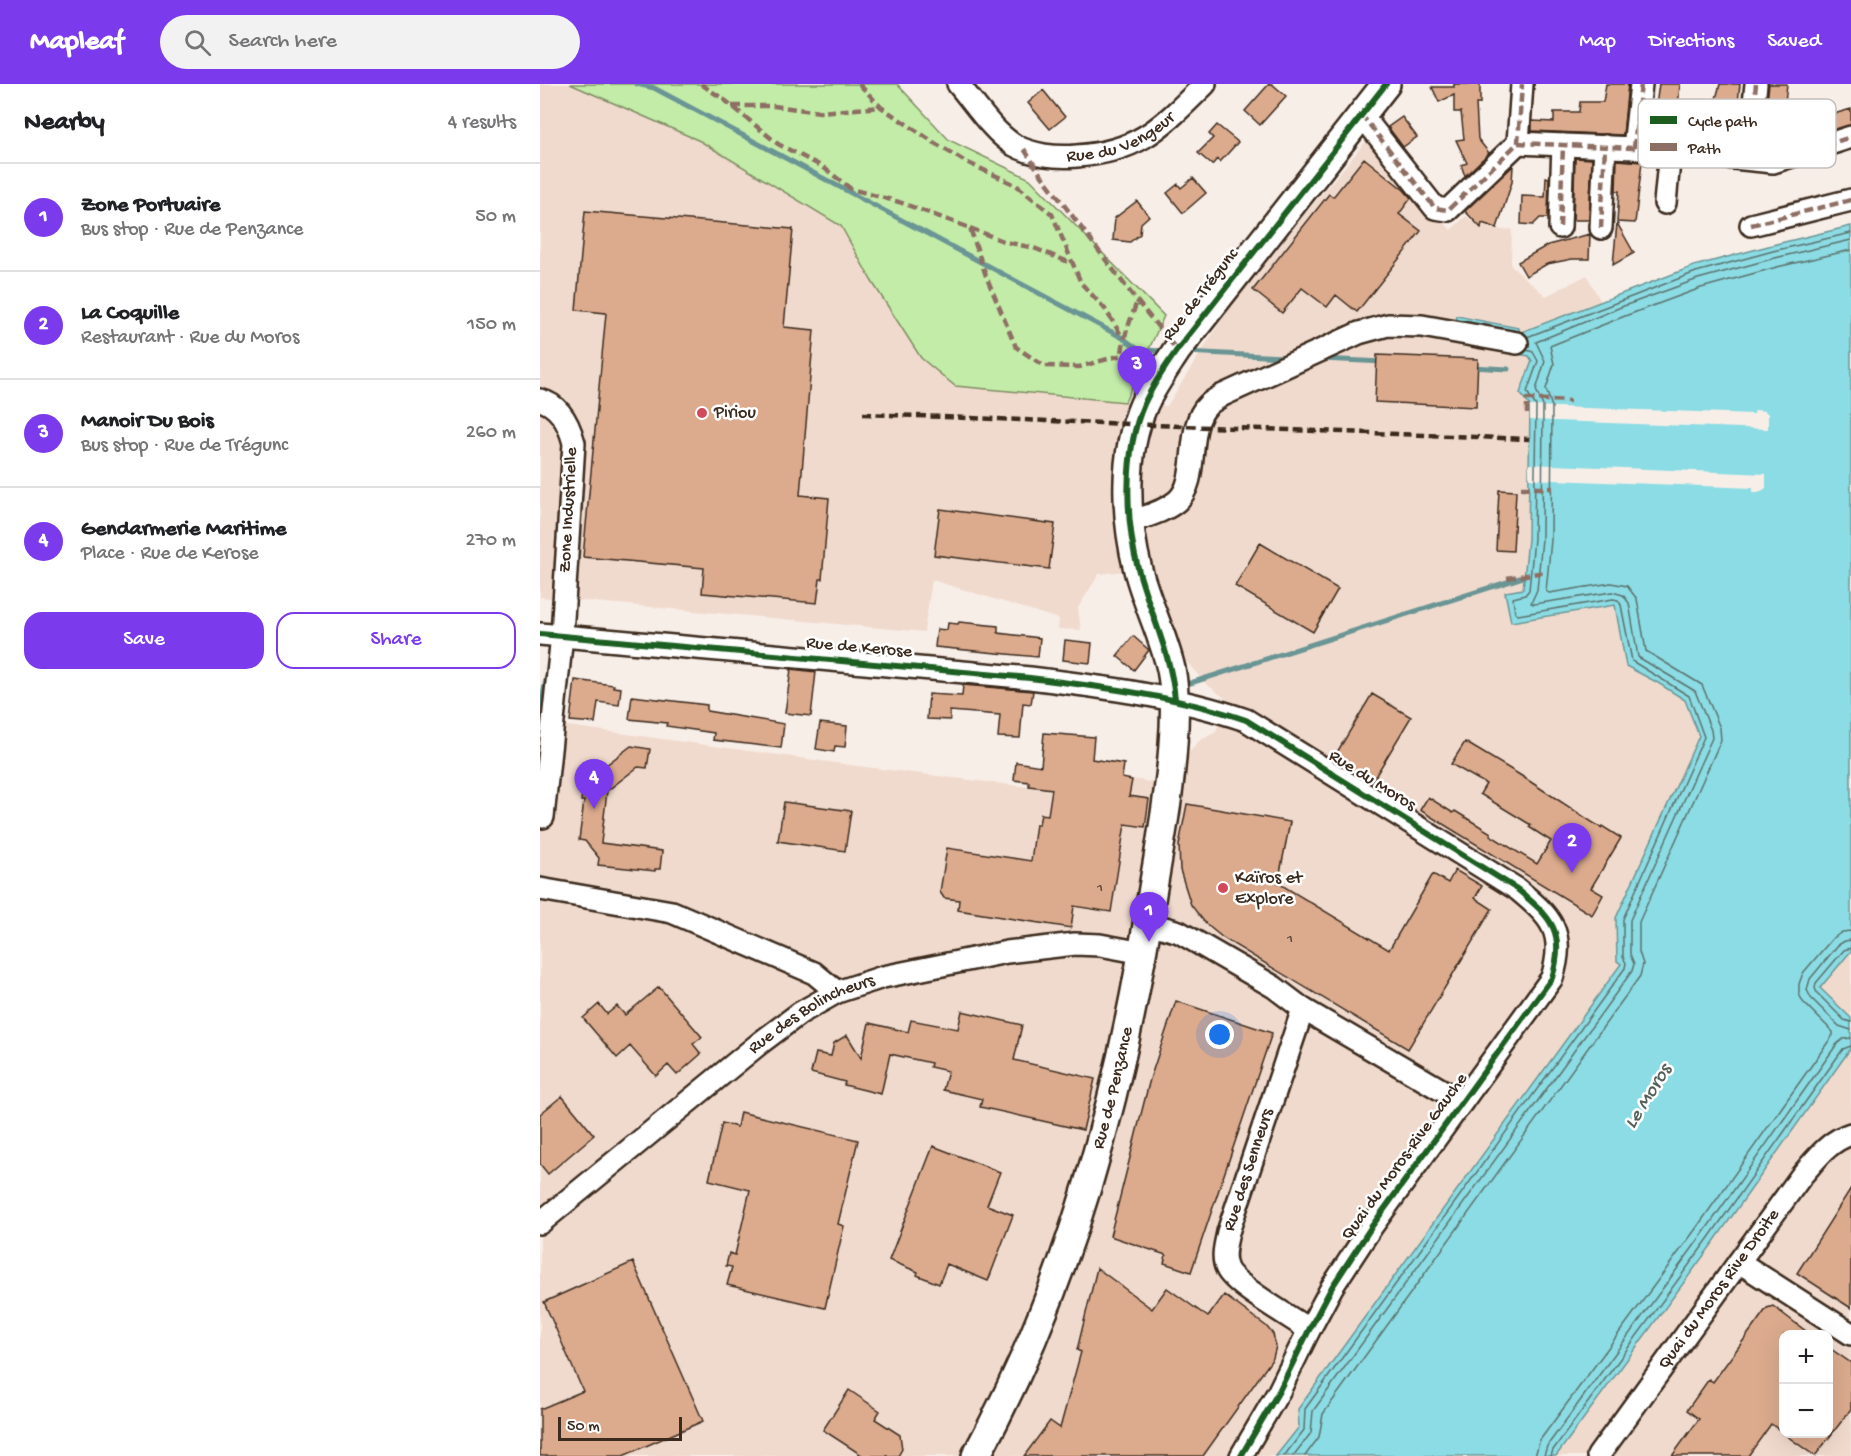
<!DOCTYPE html>
<meta charset="utf-8">
<style>
body{margin:0;font-family:"Gochi Hand",sans-serif;background:#f2f2f2;color:#202124}
.controls{position:absolute;right:18px;bottom:18px;display:grid;overflow:hidden;border-radius:12px;box-shadow:0 6px 24px #0002}
.controls button{width:54px;height:54px;display:grid;place-items:center;padding:0;border:0;border-bottom:2px solid #e0e0e0;background:#fff;color:#202124;font:30px sans-serif}
.scale{position:absolute;left:18px;bottom:15px;width:124px;box-sizing:border-box;padding-left:6px;border:3px solid #3b2a1e;border-top:0;font-size:16px;line-height:21px;white-space:nowrap;color:#3b2a1e;-webkit-text-stroke:4px #fff;paint-order:stroke}
.you{position:absolute;left:680px;top:951px;width:21px;height:21px;margin:-15px;border:4px solid #fff;border-radius:50%;background:#1a73e8;box-shadow:0 0 0 9px #1a73e833}
.badge{display:grid;place-items:center;width:39px;height:39px;border-radius:50%;background:#7c3aed;color:#fff;font-size:20px;font-weight:700}
.pin{position:absolute;translate:-50% -50px;filter:drop-shadow(0 2px 3px #0008)}
.pin::after{content:'';position:absolute;top:32px;width:21px;height:18px;background:inherit;clip-path:polygon(0 0,100% 0,50% 100%)}
.list{margin:0;padding:0;list-style:none}
h2{display:flex;justify-content:space-between;align-items:center;height:78px;margin:0;padding:0 24px;font-size:26px}
h2 small{font-size:20px;font-weight:400;color:#757577}
.list li{display:grid;grid-template-columns:39px 1fr auto;gap:18px;align-items:center;box-sizing:border-box;height:108px;padding:0 24px;border-top:2px solid #e0e0e0}
.list b{display:block;font-size:22px;white-space:nowrap}
.list p{margin:0;font-size:20px;white-space:nowrap;color:#757577}
.list em{font-size:20px;font-style:normal;color:#757577}
.actions{display:flex;gap:12px;padding:18px 24px}
.actions a{flex:1;padding:14px 0;border:2px solid #7c3aed;border-radius:18px;text-align:center;font-size:21px;color:#7c3aed}
.actions .main{background:#7c3aed;color:#fff}
.icon{flex:none;width:33px;height:33px;fill:none;stroke:currentColor;stroke-width:2;stroke-linecap:round;stroke-linejoin:round}
.map{position:relative;flex:none;width:1311px;height:1372px;overflow:hidden}
header{display:flex;align-items:center;gap:36px;box-sizing:border-box;height:84px;padding:0 30px;background:#7c3aed;color:#fff}
header strong{font-size:28px}
nav{display:flex;gap:33px;margin-inline-start:auto;font-size:21px}
.search{width:420px;height:54px;background:#f2f2f2;display:flex;align-items:center;gap:15px;box-sizing:border-box;padding:0 21px;border-radius:33px;color:#757577;font-size:22px}
main{display:flex}
aside{flex:1;background:#fff}
.map>svg:first-child{display:block}
.built{fill:#f0dacd;fill-rule:evenodd}
.green{fill:#c3eca8;stroke:#7f8b63;stroke-width:1.5}
.water{fill:#8bdce4;stroke:#6b9595;stroke-width:1.5}
.pier{fill:#f8eee8}
.lines{fill:none;stroke-linecap:round;stroke-linejoin:round}
.shore{stroke:#5b716d;stroke-width:1.5}
.stream{stroke:#6b9595;stroke-width:5}
.building{fill:#dcab8e;stroke:#3b2a1e;stroke-width:1.5}
.minor-casing{stroke:#3b2a1e;stroke-width:26}
.major-casing{stroke:#3b2a1e;stroke-width:32}
.minor{stroke:#fff;stroke-width:21}
.major{stroke:#fff;stroke-width:27}
.rail{stroke:#3b2a1e;stroke-width:4.5;stroke-dasharray:9 4.5;stroke-linecap:butt}
.quiet{stroke:#8d6e63;stroke-width:4.5;stroke-dasharray:9 4.5;stroke-linecap:butt}
.cycleway-casing{stroke:#fff;stroke-width:10}
.cycleway{stroke:#1b5e20;stroke-width:6}
.poi-dot{fill:#d1495b;stroke:#fff;stroke-width:2}
.labels{text-anchor:middle;dominant-baseline:central;stroke-width:5;stroke-linejoin:round;paint-order:stroke}
.number-label{font-size:15px;fill:#634a3a}
.street-label{font-size:18px;fill:#3b2a1e;stroke:#fff}
.poi-label{font-size:18px;fill:#3b2a1e;stroke:#fff;text-anchor:start}
.water-label{font-size:20px;font-style:italic;fill:#535f59;stroke:#fff}
.key{fill:#fff;stroke:#c4bfbc;stroke-width:1.5}
.key-label{font-size:16px;fill:#3b2a1e}
</style>
<header>
<strong>Mapleaf</strong>
<div class="search"><svg class="icon" aria-label="search" viewBox="0 0 24 24"><circle cx="10" cy="10" r="6"/><path d="M15 15l6 6"/></svg>Search here</div>
<nav><a>Map</a><a>Directions</a><a>Saved</a></nav>
</header>
<main>
<aside>
<h2>Nearby<small>4 results</small></h2>
<ul class="list">
<li><span class="badge">1</span><div><b>Zone Portuaire</b><p>Bus stop · Rue de Penzance</p></div><em>50 m</em></li>
<li><span class="badge">2</span><div><b>La Coquille</b><p>Restaurant · Rue du Moros</p></div><em>150 m</em></li>
<li><span class="badge">3</span><div><b>Manoir Du Bois</b><p>Bus stop · Rue de Trégunc</p></div><em>260 m</em></li>
<li><span class="badge">4</span><div><b>Gendarmerie Maritime</b><p>Place · Rue de Kerose</p></div><em>270 m</em></li>
</ul>
<div class="actions"><a class="main">Save</a><a>Share</a></div>
</aside>
<div class="map">
<svg width="1311" height="1372" viewBox="0 0 1311 1372">
<rect width="100%" height="100%" fill="#f8eee8"/>
<filter id="ink" filterUnits="userSpaceOnUse"><feTurbulence type="fractalNoise" baseFrequency=".0167" numOctaves="2"/><feDisplacementMap in="SourceGraphic" scale="12" xChannelSelector="R" yChannelSelector="G"/><feConvolveMatrix kernelMatrix="1 2 1 2 8 2 1 2 1" color-interpolation-filters="sRGB"/></filter>
<g filter="url(#ink)">
<path class="built" d="M0 0H30L160 57 301 142 331 196 381 274 415 302 627 322 699 208 827 56 911 146 926 132 942 145 943 139 961 146 972 145 971 182 1006 212 1047 191 1061 218 979 250 917 233 916 236 890 232 989 272 992 277 980 309 990 322 988 455 983 505 1075 521 1086 582 1145 616 1159 652 1076 834 1081 880 759 1325V1343L736 1372H0V638L325 683 512 706 516 682 640 703 644 674 659 657 676 648 686 615 665 599 644 575 624 527 611 484 559 490 538 524 541 546 518 545 519 535 392 496 384 548 0 513Z
M1311 867V934L1280 904Z
M1311 964V1372H1016L1173 1159ZM1244 1250H1288V1350H1244Z"/>
<path class="green" d="M30 0H357L409 56 490 95 624 232 585 318 415 302 381 274 331 196 301 142 160 57Z"/>
<path class="water" d="M1311 142V867L1280 904 1311 934V964L1173 1159 1016 1372H736L759 1343 758 1325 1081 880 1077 877 1076 834 1159 652 1145 616 1118 599 1086 582 1075 521 971 538 965 508 983 505 988 455 990 322 980 309 992 277 989 272 885 254 889 232 916 236 917 232 979 244V249L1154 182 1232 161Z"/>
<path class="pier" d="M990 322 1214 330 1215 326 1225 327 1228 330V345L990 336Z
M989 380 1226 390V404L1220 408H1213V404L989 395Z"/>
<g class="lines">
<path class="shore" d="M987 253 1156 188 1233 167 1311 149
M1311 856 1305 857 1298 861 1270 895 1267 906 1271 914 1299 942 1311 946
M1311 864 1304 866 1276 899 1275 904 1277 909 1304 936 1311 938
M744 1372 764 1346 765 1325 1085 884 1086 879 1083 873V835L1164 653 1149 612 1092 577 1081 521 1078 516 1073 515 978 531 975 529 973 514 985 511 989 506 994 455 996 322 987 308 998 277 993 268 987 266
M753 1372 771 1349 773 1327 1092 887 1094 880 1090 870V836L1172 654 1171 646 1155 607 1098 573 1089 519 1083 511 1072 508 994 520 991 519 997 506 1002 455 1003 322 996 306 1005 277 996 258 1081 223 1158 195 1235 174 1311 156
M765 1372 779 1353 783 1330 1100 892 1103 880 1099 868V838L1181 656 1180 644 1162 601 1106 567 1097 515 1087 502 1071 499 1009 509 1006 507 1011 456 1012 323 1006 305 1014 280 1010 262 1085 232 1161 204 1237 183 1311 166
M995 1372 1000 1356 1155 1146 1293 951V948L1263 918 1259 910V900L1263 889 1292 855 1302 848 1311 847
M1004 1372 1007 1362 1162 1151 1297 960 1303 955 1311 954
M1011 1372 1013 1366 1168 1155 1303 965 1311 962"/>
<path class="stream" d="M97 0 114 4 583 254 599 266 625 267
M646 268 745 273
M781 275 844 278
M931 283 968 285
M641 602 983 493
M0 623 8 587"/>
</g>
<path class="building" d="M729 0H732L746 12 720 41 705 27Z
M914 0H940V20H936L938 55 949 69 925 92 921 81 927 79 916 56 924 55 921 28H914V11L899 18 892 3H914Z
M1066 0H1088L1083 51 992 47V37L1014 38V28H1039L1040 18H1063Z
M1119 0H1140L1137 37 1172 41 1176 15 1180 0H1200L1195 45 1198 46 1196 61 1108 53 1110 36H1114Z
M1229 0H1247L1242 45 1311 25V41L1232 65 1222 62Z
M503 6 525 33 510 45 488 19Z
M862 33 877 53 863 63 848 43Z
M677 41 698 58 680 78 677 75 672 81 658 69 673 54 669 50Z
M824 74 864 106 871 114 859 130 881 147 817 228 796 211 787 223 762 204 742 229 713 206 789 110 793 113Z
M1035 74 1052 75 1049 136H1033Z
M1077 76 1102 78 1095 139 1077 138 1079 107H1076Z
M973 82 972 98 957 144 942 139 941 144 925 127Z
M1006 93 1009 94 1008 134H1000L993 141 981 140 982 112 1005 113Z
M653 94 666 109 643 129 627 109 638 100 641 104Z
M597 117 609 132 601 139 600 150 590 158 573 156 575 134Z
M45 127 253 145 244 243 274 246 260 411 289 414 282 495H280L277 519 162 509 164 484 43 473 66 229 36 226Z
M1077 139 1094 169 1073 181Z
M1050 150 1049 175H1032L1007 180 986 192 978 178 1008 161Z
M837 271 938 275 936 323 835 318Z
M959 406 976 407 973 467 956 466Z
M400 425 515 440 509 485 394 471Z
M720 459 798 505 773 548 695 502Z
M419 538 458 542V549L500 554 498 573 395 563 397 545 407 546 408 539 418 540Z
M593 552 609 566 594 586 577 572Z
M525 556 552 559 550 579 523 576Z
M251 585 276 588 271 632 245 629Z
M35 596 74 601 73 603 81 604 79 621 58 618 55 639 30 637Z
M423 601 493 607 491 620 483 619 480 654 458 653 460 631 410 627V636L387 635 389 610 422 612Z
M832 610 871 633 832 698 793 675Z
M92 612 167 621V627L244 640 241 664 173 656 174 649 126 642 127 639 89 635Z
M280 639 307 642 305 663 295 662 294 668 276 665Z
M504 649 554 653 552 675 584 680 582 694 592 696 589 712 609 715 605 743 585 740 571 828 534 822 531 844 418 826 419 816 404 814 400 808 407 764 491 777 496 740H499L501 730 508 731 512 705 489 702V698L474 696 476 678 501 682Z
M925 658 980 691 1061 744 1062 742 1081 754 1051 804 1063 811 1052 831 880 726 888 713 913 729 915 727 928 735 951 749 950 751 997 780 1011 757 989 743 991 741 940 710 946 700 911 680Z
M91 662 110 665 107 684 98 683 67 707 61 759 122 767 120 785H115V787L58 781 59 774 45 757 39 756 44 717H41L44 696 47 697 48 687 57 688Z
M244 718 311 727 305 767 238 757Z
M647 720 750 738 738 799 849 866 893 790 908 799 915 786 942 802 935 814 952 825 868 965 683 854 666 840 651 821 640 786 639 761Z
M119 903 162 953 153 960 161 970 137 991 128 981 116 992 90 962 77 974 43 934 59 920 67 930 77 922 85 931Z
M636 917 732 949 651 1188 624 1179 626 1171 570 1152 610 995Z
M422 927 482 941 474 976 555 995 543 1046 440 1023 442 1015 403 1006 408 987 390 983 391 979 350 970 341 1010 304 1001 305 998 271 989 276 969 291 972 294 959 307 951 321 974 329 939 368 948 371 936 418 945Z
M22 1012 54 1051 8 1090 0 1080V1030Z
M200 1028 318 1056 298 1140 304 1142 285 1224 187 1201 192 1183 186 1182 189 1169 195 1171 210 1106 169 1096 182 1039 197 1043Z
M393 1062 460 1088 447 1121 473 1131 448 1197 407 1180 399 1200 377 1191 378 1188 349 1176Z
M1311 1104V1224L1257 1189Z
M93 1178 163 1337 83 1372H0V1325L43 1307 4 1218Z
M557 1184 612 1225 627 1204 668 1233 684 1211 726 1242 733 1250 736 1262 733 1274 663 1372H484L510 1337 520 1344 541 1268 537 1266Z
M1233 1222 1271 1251H1244V1349L1231 1340 1208 1372H1132L1159 1335 1147 1326 1169 1295 1173 1298 1227 1224Z
M1288 1263 1311 1279V1325L1275 1372 1244 1350H1288Z
M309 1306 340 1327 335 1335 360 1351 362 1365 358 1372H323L283 1346Z"/>
<g class="lines">
<g class="minor-casing">
<g id="minor">
<path id="s1" d="M418 0C435 20 452 47 474 61 492 71 516 74 537 72 601 67 621 43 665 0"/>
<path d="M821 30 895 124 908 126 978 59 982 0"/>
<path d="M978 59 1094 64 1233 78 1311 53"/>
<path d="M1094 64 1101 0"/>
<path d="M1208 75 1216 0"/>
<path d="M1125 119 1130 67"/>
<path d="M1211 141 1311 116"/>
<path d="M1020 143 1023 61"/>
<path d="M1061 144 1065 62"/>
<path d="M0 316C20 321 29 340 34 359L22 551 3 733"/>
<path d="M590 438C606 432 624 428 637 417 661 396 644 344 668 321 672 317 678 314 683 311L819 249 848 241 882 242 977 259"/>
<path d="M0 550 490 594C563 603 636 612 706 636L977 805C1012 834 1026 848 1012 894L832 1142 792 1203 769 1246 739 1307 701 1372"/>
<path d="M0 805 132 828 274 889 297 908"/>
<path d="M608 839 639 848 734 903 763 925 922 1018"/>
<path d="M763 925 688 1148C686 1159 681 1173 687 1185 694 1201 751 1233 769 1246"/>
<path id="s2" d="M0 1139 220 959 260 929 297 908 343 893 467 868 535 860 560 861 603 869"/>
<path d="M1199 1178 1311 1250"/>
<path id="s3" d="M1058 1372 1262 1091C1277 1074 1289 1057 1311 1050"/>
</g>
</g>
<g class="major-casing">
<g id="major">
<path id="s4" d="M436 1372C531 1198 582 1005 612 810 620 760 630 710 633 660 635 635 636 610 631 585 623 551 607 520 598 486 585 434 582 370 604 320 613 301 626 283 637 266L846 0"/>
</g>
</g>
<use href="#minor" class="minor"/>
<use href="#major" class="major"/>
<path class="rail" d="M323 330 989 355"/>
<path class="quiet" d="M161 0 186 17 238 60 283 83 311 105 359 118 430 144 446 192 476 263 504 282 539 283 582 271C583 252 591 236 597 217
M319 0 341 23 398 61 424 77 476 101 512 130 541 199 565 225 583 254
M192 22H234L280 28 341 23
M821 30 895 124 908 126 978 59 982 0
M978 59 1094 64 1233 78 1311 53
M1094 64 1101 0
M484 65 499 88 597 217 637 266
M1208 75 1216 0
M1211 141 1311 116
M1020 143 1023 61
M430 144 466 158 494 164 531 179
M1061 144 1065 62
M987 330V315L1030 317
M981 404H1013
M967 494 1005 488"/>
<g class="cycleway-casing">
<path id="cycleway" d="M0 550 490 594C563 603 636 612 706 636L977 805C1012 834 1026 848 1012 894L832 1142 792 1203 769 1246 739 1307 701 1372
M635 615C631 570 611 531 599 488 585 438 583 368 604 320 613 301 625 283 637 266L846 0"/>
</g>
<use href="#cycleway" class="cycleway"/>
</g>
</g>
<g class="poi-dot">
<circle cx="162" cy="329" r="6"/>
<circle cx="683" cy="804" r="6"/>
</g>
<g class="labels">
<g class="number-label">
<text x="560" y="804">1</text>
<text x="750" y="855">1</text>
</g>
<g class="street-label">
<text stroke="none"><textPath href="#s1" startOffset="196">Rue du Vengeur</textPath></text>
<text transform="translate(661 211) rotate(-52)">Rue de Trégunc</text>
<text transform="translate(29 426) rotate(-87)">Zone Industrielle</text>
<text transform="translate(319 564) rotate(5)">Rue de Kerose</text>
<text transform="translate(832 697) rotate(32)">Rue du Moros</text>
<text stroke="none"><textPath href="#s2" startOffset="344">Rue des Bolincheurs</textPath></text>
<text stroke="none"><textPath href="#s4" startOffset="394">Rue de Penzance</textPath></text>
<text transform="translate(865 1073) rotate(-54)">Quai du Moros-Rive Gauche</text>
<text transform="translate(709 1086) rotate(-72)">Rue des Senneurs</text>
<text stroke="none"><textPath href="#s3" startOffset="206">Quai du Moros Rive Droite</textPath></text>
</g>
<g class="poi-label">
<text x="174" y="329">Piriou</text>
<text x="695" y="794">Kaïros et<tspan x="695" dy="21">Explore</tspan></text>
</g>
<g class="water-label">
<text transform="translate(1109 1013) rotate(-58)">Le Moros</text>
</g>
</g>
<rect x="1098" y="15" width="198" height="69" rx="9" class="key"/>
<rect x="1110" y="32" width="27" height="8" fill="#1b5e20"/>
<rect x="1110" y="59" width="27" height="8" fill="#8d6e63"/>
<g class="key-label">
<text x="1148" y="42">Cycle path</text>
<text x="1148" y="69">Path</text>
</g>
</svg>
<div class="controls">
<button>+</button>
<button>−</button>
</div>
<div class="scale">50 m</div>
<div class="you"></div>
<div class="pin badge" style="left:609px;top:858px">1</div>
<div class="pin badge" style="left:1032px;top:789px">2</div>
<div class="pin badge" style="left:597px;top:312px">3</div>
<div class="pin badge" style="left:54px;top:725px">4</div>
</div>
</main>
